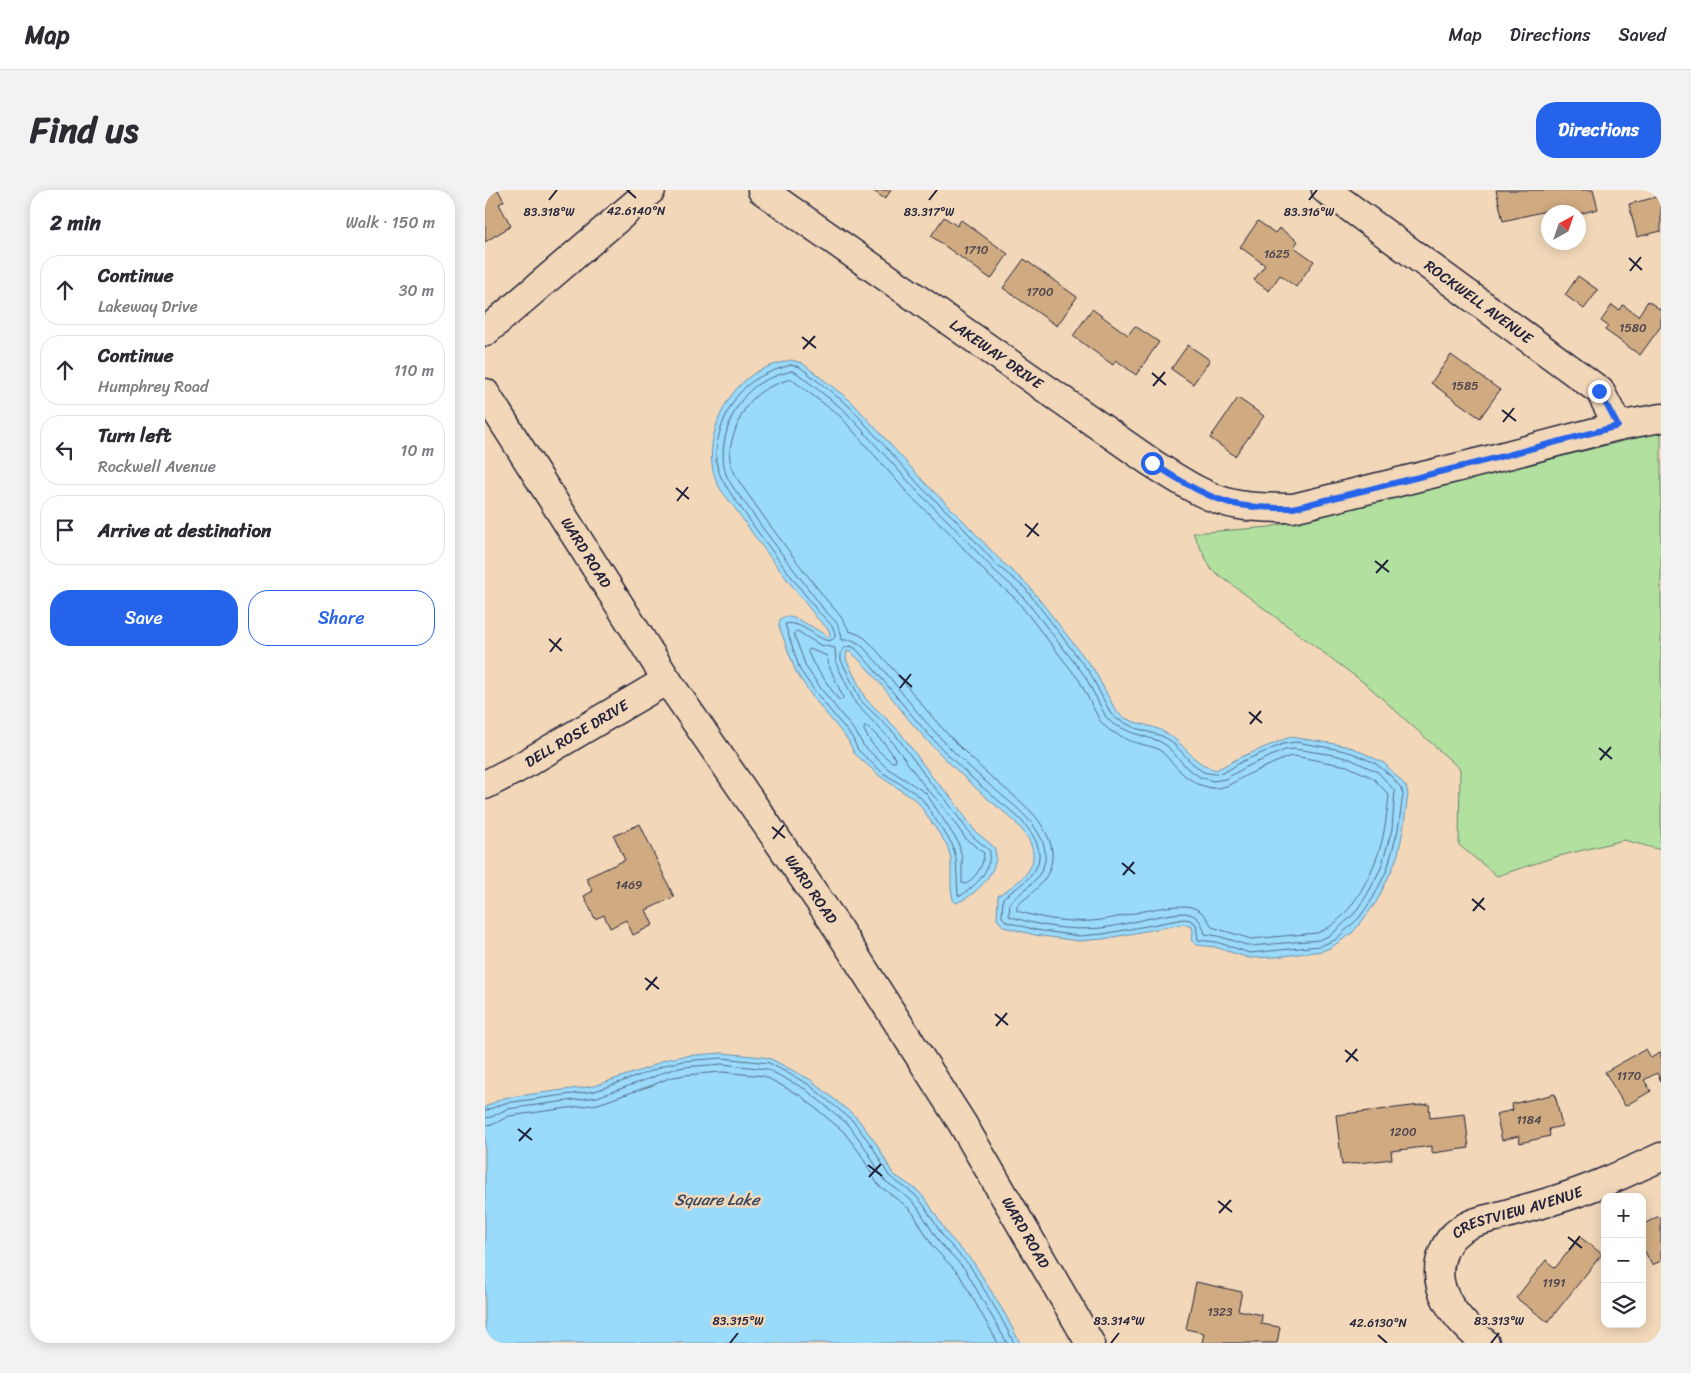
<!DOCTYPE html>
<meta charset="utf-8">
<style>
body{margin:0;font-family:Sriracha,sans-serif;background:#f2f2f3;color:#2b2b33}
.controls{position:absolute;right:15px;bottom:15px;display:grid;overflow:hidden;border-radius:10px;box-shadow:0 2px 12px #0003}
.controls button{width:45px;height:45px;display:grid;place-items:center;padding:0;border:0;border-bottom:1px solid #e1e1e2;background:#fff;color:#2b2b33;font:25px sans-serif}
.compass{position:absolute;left:1056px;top:15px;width:45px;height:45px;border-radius:50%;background:#fff;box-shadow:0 2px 12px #0003;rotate:40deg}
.stop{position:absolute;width:15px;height:15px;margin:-11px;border:4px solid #2563eb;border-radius:50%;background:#fff}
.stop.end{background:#2563eb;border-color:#fff;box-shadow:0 1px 5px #0008}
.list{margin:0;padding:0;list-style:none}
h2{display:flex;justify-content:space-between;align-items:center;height:65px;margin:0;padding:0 20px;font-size:21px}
h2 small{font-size:16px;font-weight:400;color:#7c7c81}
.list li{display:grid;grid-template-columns:32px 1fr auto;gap:15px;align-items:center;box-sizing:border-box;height:70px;margin:0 10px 10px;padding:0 10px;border:1px solid #e1e1e2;border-radius:20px}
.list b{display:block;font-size:19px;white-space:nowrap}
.list p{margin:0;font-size:16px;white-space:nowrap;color:#7c7c81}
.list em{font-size:16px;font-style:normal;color:#7c7c81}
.actions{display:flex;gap:10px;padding:15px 20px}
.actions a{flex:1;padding:11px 0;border:1px solid #2563eb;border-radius:20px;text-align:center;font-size:18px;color:#2563eb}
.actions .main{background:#2563eb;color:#fff}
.icon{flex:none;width:28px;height:28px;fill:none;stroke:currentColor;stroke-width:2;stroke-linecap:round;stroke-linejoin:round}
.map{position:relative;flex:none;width:1176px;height:1153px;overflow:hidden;border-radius:20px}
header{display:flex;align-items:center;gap:30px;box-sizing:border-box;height:70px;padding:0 25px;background:#fff;border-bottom:1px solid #e1e1e2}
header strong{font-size:24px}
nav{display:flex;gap:28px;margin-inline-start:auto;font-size:18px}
.intro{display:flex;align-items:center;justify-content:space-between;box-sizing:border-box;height:120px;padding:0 30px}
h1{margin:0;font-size:35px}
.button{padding:12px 22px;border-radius:20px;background:#2563eb;color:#fff;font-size:18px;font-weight:700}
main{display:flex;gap:30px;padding:0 30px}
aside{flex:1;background:#fff;border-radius:20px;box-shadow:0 2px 12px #0003}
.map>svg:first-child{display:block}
.green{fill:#b1e09f;stroke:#6a816d}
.water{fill:#9adafb;stroke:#6a90ae}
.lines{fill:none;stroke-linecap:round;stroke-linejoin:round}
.shore{stroke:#526c88;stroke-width:1}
.building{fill:#d0ab82;stroke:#22223b}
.minor-casing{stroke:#22223b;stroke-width:31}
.minor{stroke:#f2d8b9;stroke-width:28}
.route{stroke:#2563eb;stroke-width:6}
.ticks{fill:none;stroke:#22223b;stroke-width:2}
.labels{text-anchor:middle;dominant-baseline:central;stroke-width:5;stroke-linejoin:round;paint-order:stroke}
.number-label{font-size:12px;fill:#4e444d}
.street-label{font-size:15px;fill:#22223b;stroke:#f2d8b9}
.water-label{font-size:16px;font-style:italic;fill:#3a4761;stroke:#f2d8b9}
.ticks-label{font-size:12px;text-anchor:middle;fill:#22223b;stroke:#f2d8b9;stroke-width:5;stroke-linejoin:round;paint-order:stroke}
</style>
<header>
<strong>Map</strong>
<nav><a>Map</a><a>Directions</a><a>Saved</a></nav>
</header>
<div class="intro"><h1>Find us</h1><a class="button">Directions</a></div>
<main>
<aside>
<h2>2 min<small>Walk · 150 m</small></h2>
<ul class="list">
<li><svg class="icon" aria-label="ahead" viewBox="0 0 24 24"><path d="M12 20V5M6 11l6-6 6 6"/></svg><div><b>Continue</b><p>Lakeway Drive</p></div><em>30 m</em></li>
<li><svg class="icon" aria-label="ahead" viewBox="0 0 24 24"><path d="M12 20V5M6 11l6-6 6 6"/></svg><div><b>Continue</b><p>Humphrey Road</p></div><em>110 m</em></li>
<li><svg class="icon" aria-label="left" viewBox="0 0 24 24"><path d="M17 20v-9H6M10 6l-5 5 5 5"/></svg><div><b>Turn left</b><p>Rockwell Avenue</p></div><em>10 m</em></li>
<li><svg class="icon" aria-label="arrive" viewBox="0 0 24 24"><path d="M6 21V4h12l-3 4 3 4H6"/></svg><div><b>Arrive at destination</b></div></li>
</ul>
<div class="actions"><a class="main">Save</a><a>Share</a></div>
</aside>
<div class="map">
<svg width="1176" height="1153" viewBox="0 0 1176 1153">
<rect width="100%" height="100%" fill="#f2d8b9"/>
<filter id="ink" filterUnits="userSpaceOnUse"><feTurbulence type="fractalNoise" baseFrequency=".02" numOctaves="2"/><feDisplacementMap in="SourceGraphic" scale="10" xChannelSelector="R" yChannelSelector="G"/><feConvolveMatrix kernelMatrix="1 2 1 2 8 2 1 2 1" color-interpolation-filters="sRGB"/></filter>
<g filter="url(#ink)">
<path class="green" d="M1176 242V660L1139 650 1070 667 1012 686 974 655 975 579 882 495 726 379 708 343 785 337Z"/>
<path class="water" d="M306 170 317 173 367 212 441 294 472 324 517 372 543 395 609 480 631 521C644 535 665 533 681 543 701 554 707 574 731 580L756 567 805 547 851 554 868 558 899 573 921 596 923 604 918 641 913 664 906 682 892 711 877 731 867 743 845 758 837 761 790 767 764 768 730 757 711 755 706 750 708 742 707 737 698 734 618 749 594 751 550 745 519 737 512 729 513 706C527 696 546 686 548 668 549 658 543 647 537 640 528 628 515 619 503 609 476 585 449 559 425 531 416 520 373 462 362 461L361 469 380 508 414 541 448 588 465 606 490 641 509 657C519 678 488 709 470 713L468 710 466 698V668L462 655 432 611 396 587 369 563 363 550 327 506 311 482 294 436C293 411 337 444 344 447L345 445 344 440 332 428C305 393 277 358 252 321 245 311 235 301 231 290 217 255 237 205 267 185 278 177 292 174 306 170Z
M237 863 279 867 286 869 326 890 372 928 391 953 408 984 432 1000 442 1011 463 1045 489 1073 520 1124 535 1153H0V917L18 908 109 896 163 878 179 870 198 866Z"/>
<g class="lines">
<path class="shore" d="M306 175 315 177 364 216 437 298 469 328 513 376 540 398 605 483 626 524 632 529 650 538 677 546 686 551 707 573 718 582 729 584 738 583 758 571 798 554 811 552 851 559 867 563 890 573 907 587 916 598 918 604 913 640 902 680 888 708 874 728 850 750 835 756 765 763 731 752 713 750 711 734 705 730 699 729 618 744 594 746 551 740 522 732 517 727 518 708C533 696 556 685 554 662 550 638 526 621 509 607 481 584 454 557 430 529 410 506 392 481 371 459L366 456 361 457 356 462V470L376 511 410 544 444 591 461 610 486 645 505 661C505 682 492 695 475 706L473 705 471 668 467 654 437 609 430 603 398 583 373 560 367 547 331 503 315 480 300 434C320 429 340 461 350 447 351 435 338 428 331 419 306 386 280 353 256 318 246 303 234 290 231 271 230 259 234 242 239 230 253 196 271 185 306 175Z
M307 181 312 183 360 221 433 302 464 332 509 380 535 403 600 486 621 527 628 534 648 543 674 551 682 556 703 579 715 587 728 591 740 589 761 577 800 560 810 559 849 565 865 569 893 582 910 601 907 639 896 678 882 705 869 724 846 745 834 750 765 756 733 746 720 744C717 732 713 725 700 723 671 724 644 735 616 738 586 741 552 736 524 726L525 712C541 698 563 685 560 661 556 636 531 617 513 602 485 579 458 552 434 524 415 501 397 476 375 454L367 450H357C356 436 350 430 340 421 314 386 287 352 262 316 255 306 245 295 241 284 231 255 248 209 275 193 285 187 296 184 307 181Z
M306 189 355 226 427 308 459 337 504 386 530 408 594 490 615 531 624 540 645 551 671 558 677 562 699 585 712 594 726 598H733L742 596 764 584 803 567 809 566 862 576 888 588 904 605C902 623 900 641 895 658 886 687 863 733 832 743L766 749 727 737C721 725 715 718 701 716 673 715 644 726 616 730 590 734 558 729 532 721V715C550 701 569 687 567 661 566 650 558 636 551 627 541 615 529 606 517 596 502 584 487 569 473 555 440 522 414 483 381 449L375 445 364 441C359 428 349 419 340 408 315 376 290 343 267 310 258 297 248 285 245 270 243 259 249 243 253 233 264 206 279 197 306 189Z
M312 441 335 455 350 458 351 473 371 514 405 549 443 601 445 602 456 614 481 649 499 663C499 675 491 687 481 694L477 693V667L473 652 441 603 402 578 378 555 372 544 337 500 321 477 309 444Z
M325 459 342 466 344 476 358 507 357 510 353 509 328 473 323 462Z
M380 537H383L400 554 411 569 410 572H407C394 562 386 555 379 540Z
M0 921 20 913 110 901 164 882 180 875 198 871 237 868 284 873 323 894 368 931 387 956 404 986 429 1004 438 1014 459 1048 485 1076 515 1126 529 1153
M0 928 6 927 22 919 112 907 166 888 182 881 199 877 237 874 282 879 320 899 364 935 381 959 399 990 425 1009 433 1018 454 1052 480 1079 522 1153
M0 935 9 934 24 926 113 914 168 895 184 888 200 885 237 882 279 886 316 906 358 941 375 963 393 995 420 1015 428 1023 448 1057 474 1084 513 1153"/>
</g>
<path class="building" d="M0 0H13L19 11 14 14 26 36 0 52Z
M387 0H406L400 9Z
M1011 0H1108L1113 19 1094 24V22H1064L1063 31 1061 21 1018 31Z
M1176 6V41L1152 47 1144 14Z
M459 27 472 36 476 30 523 64 506 89 446 46Z
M773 31 790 43 794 38 813 51 809 57 829 71 811 97 795 85 784 101 769 90 780 75 755 57Z
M539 69 592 107 572 136 518 98Z
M1093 86 1113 100 1099 119 1080 105Z
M1163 111 1176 120V136L1155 165 1120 140 1123 136 1116 131 1127 115 1134 120 1138 115 1153 126Z
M607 119 643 145 650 136 674 152 651 185 631 170 628 175 588 146Z
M703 155 725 170 708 194 686 179Z
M966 165 1015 200 995 228 946 193Z
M753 208 779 226 750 266 725 248Z
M155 634 189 707 161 720 168 735 148 745 141 730 125 738 119 725 110 729 99 706 108 701 101 688 140 670 129 646Z
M1161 859 1166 868 1176 862V891L1172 883 1159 890 1166 901 1140 916 1120 882Z
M1070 904 1077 936 1064 939 1065 946 1035 953 1034 946 1017 950 1011 924 1028 920 1027 914Z
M944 914 945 928 980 924 984 958 947 963V956L906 961 907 969 857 975 851 925Z
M1174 1026 1176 1029V1071L1167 1075 1157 1056V1035Z
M1095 1047 1117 1064 1063 1132 1031 1108 1061 1070 1070 1078Z
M711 1092 757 1102 753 1120 777 1125 776 1134 795 1137 792 1153H717L719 1143 701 1139Z"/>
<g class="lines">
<g class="minor-casing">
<g id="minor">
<path id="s1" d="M277 0 667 273C694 290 723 310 754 315 772 318 790 318 808 318L1003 270 1133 236 1176 228"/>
<path id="s2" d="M841 0 1115 201 1133 236"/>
<path d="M0 142 166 0"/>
<path id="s3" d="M0 203 182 490 346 728 477 933 605 1153"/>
<path id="s4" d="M0 595 35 577 182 490"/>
<path id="s5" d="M1000 1153C972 1130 942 1098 959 1060 963 1050 972 1041 982 1036 991 1031 1002 1029 1011 1027 1031 1021 1051 1016 1070 1010 1106 999 1141 983 1176 967"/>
</g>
</g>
<use href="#minor" class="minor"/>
</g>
</g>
<g class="lines" filter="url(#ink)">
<path class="route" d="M667 273C694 290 723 309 754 315 772 318 790 318 808 318L1003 270 1133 236 1114 201"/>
</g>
<path class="ticks" d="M142 0 151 8M64 10 72 0M444 10 452 0M824 10 832 0M1144 68 1157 80M1145 81 1156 67M317 147 331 158M318 159 330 146M667 183 681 195M668 196 680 182M1017 220 1031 231M1018 232 1029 218M191 298 204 309M192 311 203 297M540 334 554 346M542 347 553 333M890 371 904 382M891 383 903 370M64 449 77 461M65 462 76 448M414 485 427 497M415 498 426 484M764 522 777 533M765 534 776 521M1114 558 1127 569M1115 570 1126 557M287 637 300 648M288 649 299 635M637 673 650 684M638 685 649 672M987 709 1000 720M988 721 999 708M160 788 174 799M161 800 172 787M510 824 523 835M511 836 522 823M860 860 873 871M861 872 872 859M33 939 47 950M34 951 46 938M383 975 397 986M384 987 396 974M733 1011 747 1022M734 1023 746 1010M1083 1047 1097 1058M1084 1060 1095 1046M893 1145 902 1153M245 1153 253 1143M626 1153 634 1143M1006 1153 1014 1143"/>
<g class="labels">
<g class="number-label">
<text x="491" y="60">1710</text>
<text x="792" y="64">1625</text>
<text x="555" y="102">1700</text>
<text x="1148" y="138">1580</text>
<text x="980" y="196">1585</text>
<text x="144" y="695">1469</text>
<text x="1144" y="886">1170</text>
<text x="1044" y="930">1184</text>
<text x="918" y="942">1200</text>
<text x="1069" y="1093">1191</text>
<text x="735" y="1122">1323</text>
</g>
<g class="street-label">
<text stroke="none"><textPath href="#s2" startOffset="189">ROCKWELL AVENUE</textPath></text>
<text stroke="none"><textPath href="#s1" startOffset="286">LAKEWAY DRIVE</textPath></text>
<text stroke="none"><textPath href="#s3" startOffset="189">WARD ROAD</textPath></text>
<text stroke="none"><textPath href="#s4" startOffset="105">DELL ROSE DRIVE</textPath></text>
<text stroke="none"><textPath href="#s3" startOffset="594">WARD ROAD</textPath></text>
<text stroke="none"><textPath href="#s5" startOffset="196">CRESTVIEW AVENUE</textPath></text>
<text stroke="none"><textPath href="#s3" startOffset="999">WARD ROAD</textPath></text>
</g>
<g class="water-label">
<text x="232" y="1009">Square Lake</text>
</g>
</g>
<g class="ticks-label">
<text x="151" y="25">42.6140°N</text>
<text x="64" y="26">83.318°W</text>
<text x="444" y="26">83.317°W</text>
<text x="824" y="26">83.316°W</text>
<text x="253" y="1135">83.315°W</text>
<text x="634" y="1135">83.314°W</text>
<text x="1014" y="1135">83.313°W</text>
<text x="893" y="1137">42.6130°N</text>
</g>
</svg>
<div class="controls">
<button>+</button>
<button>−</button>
<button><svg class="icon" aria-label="layers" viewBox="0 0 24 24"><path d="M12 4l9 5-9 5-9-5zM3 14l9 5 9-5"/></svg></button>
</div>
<svg class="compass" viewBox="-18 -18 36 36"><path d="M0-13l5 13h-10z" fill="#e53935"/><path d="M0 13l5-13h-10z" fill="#7c7c81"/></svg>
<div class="stop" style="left:667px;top:273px"></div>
<div class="stop end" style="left:1114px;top:201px"></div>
</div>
</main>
